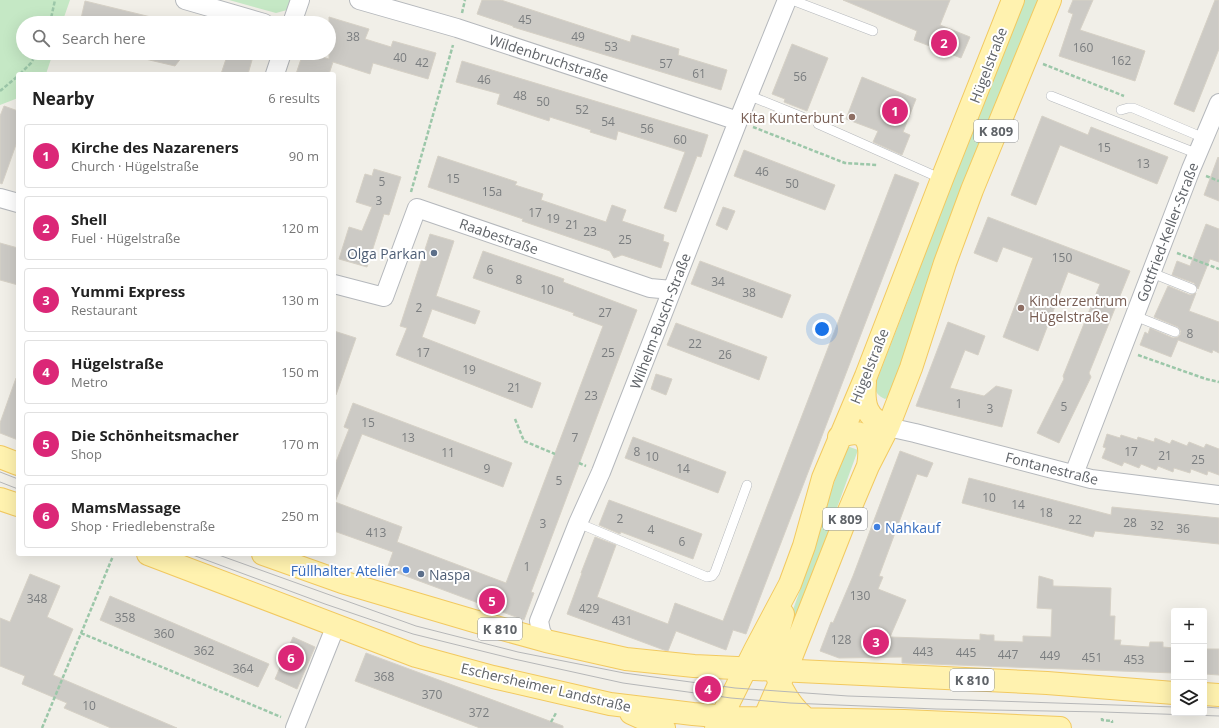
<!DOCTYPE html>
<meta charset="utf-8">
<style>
body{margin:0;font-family:"Open Sans",sans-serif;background:#f6f6f6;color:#222}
.controls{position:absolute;right:12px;bottom:12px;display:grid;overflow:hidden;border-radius:4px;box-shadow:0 4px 16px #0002}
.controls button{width:36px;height:36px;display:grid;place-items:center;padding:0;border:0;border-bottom:1px solid #e0e0e0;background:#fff;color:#222;font:20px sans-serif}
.you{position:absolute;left:822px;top:329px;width:14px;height:14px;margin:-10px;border:3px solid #fff;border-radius:50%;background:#1a73e8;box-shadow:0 0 0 6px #1a73e833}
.badge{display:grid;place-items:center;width:26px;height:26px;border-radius:50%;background:#db2777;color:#fff;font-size:13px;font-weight:700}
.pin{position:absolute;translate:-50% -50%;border:2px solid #fff;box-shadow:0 1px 4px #0006}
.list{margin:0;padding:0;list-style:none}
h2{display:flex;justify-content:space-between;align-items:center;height:52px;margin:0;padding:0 16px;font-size:17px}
h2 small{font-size:13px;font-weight:400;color:#767676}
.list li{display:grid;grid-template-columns:26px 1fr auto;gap:12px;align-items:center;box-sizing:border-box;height:64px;margin:0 8px 8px;padding:0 8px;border:1px solid #e0e0e0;border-radius:4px}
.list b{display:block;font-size:15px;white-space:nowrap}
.list p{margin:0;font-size:13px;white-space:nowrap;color:#767676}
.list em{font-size:13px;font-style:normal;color:#767676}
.icon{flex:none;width:22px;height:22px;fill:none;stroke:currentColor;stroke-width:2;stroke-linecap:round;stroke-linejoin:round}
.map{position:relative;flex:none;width:1219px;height:728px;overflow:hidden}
.search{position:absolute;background:#fff;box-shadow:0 4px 16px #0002;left:16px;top:16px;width:320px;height:44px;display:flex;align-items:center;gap:10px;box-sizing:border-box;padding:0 14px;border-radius:22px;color:#767676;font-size:15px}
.panel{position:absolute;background:#fff;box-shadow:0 4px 16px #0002;left:16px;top:72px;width:320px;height:484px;border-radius:4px}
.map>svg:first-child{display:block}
.green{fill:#c5e8c5}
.building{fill:#cccac5;stroke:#d6d1c6}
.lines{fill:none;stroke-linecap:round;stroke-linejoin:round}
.lane-casing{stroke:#b5b8bc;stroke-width:10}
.street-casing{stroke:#b5b8bc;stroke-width:20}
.primary-casing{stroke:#f2c960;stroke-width:24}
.path{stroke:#9cc7a9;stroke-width:2.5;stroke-dasharray:4 2;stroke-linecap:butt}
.lane{stroke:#fff;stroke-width:9}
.street{stroke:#fff;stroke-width:18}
.primary{stroke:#fff2af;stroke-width:22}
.tram{stroke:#b6b7b8;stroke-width:1}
.education-dot{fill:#8d6e63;stroke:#fff;stroke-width:1.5}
.service-dot{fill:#5c6f8a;stroke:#fff;stroke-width:1.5}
.shop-dot{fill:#3f7fe0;stroke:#fff;stroke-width:1.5}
.labels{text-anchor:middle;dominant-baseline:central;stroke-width:4;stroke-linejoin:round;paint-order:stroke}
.number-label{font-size:12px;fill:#7a7d7f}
.shield{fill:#fff;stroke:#8f9295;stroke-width:1}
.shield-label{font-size:13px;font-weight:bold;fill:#5f6368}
.street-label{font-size:14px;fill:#5f6368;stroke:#fff}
.education-label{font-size:14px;fill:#785e54;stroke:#fff;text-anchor:end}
.service-label{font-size:14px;fill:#4e5e75;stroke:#fff;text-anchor:end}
.shop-label{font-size:14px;fill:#366cbe;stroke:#fff;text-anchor:start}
</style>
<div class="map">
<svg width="1219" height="728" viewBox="0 0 1219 728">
<rect width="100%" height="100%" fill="#f1efe8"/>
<path class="green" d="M0 0H70L62 23H23V53H53L46 74H18V98L0 105Z
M229 0H291L287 10 276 13Z
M1021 0H1042L894 394 885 399C878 396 875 392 875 385L913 287 925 243Z
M847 446 858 450 787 645 781 643 808 568 819 525Z"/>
<path class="building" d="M482 0H501L630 42 632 35 679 49 678 55 727 70 721 90 513 27V26L477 14Z
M843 0H950L940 25 970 37 961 58 914 40 917 31Z
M1073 0H1093L1080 30 1145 51 1135 81 1059 56 1073 14 1068 12Z
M1215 0H1219V49L1194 112 1174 104Z
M85 1 155 18V23H80Z
M329 17 369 29 365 39 391 47 393 41 436 53 428 79 373 63 370 74 333 62 329 74H296L303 53H309L329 59Z
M792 44 828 58 807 111 784 102 785 99 772 94Z
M142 53H185L175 66 141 58Z
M228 53H254L248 74H221Z
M462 61 708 135 701 157 697 156 676 212 664 208 685 152 618 131 616 140 590 132 591 130 550 117 549 121 497 104 500 94 456 82Z
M862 77 916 99 903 132 910 135 902 155 873 142 878 131 846 119Z
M4 106 18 111V139L2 184 0 183V116Z
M1042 116 1088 135 1091 127 1168 157 1157 184 1060 145 1036 205 1011 195Z
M744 150 835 185 825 210 734 176Z
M438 156 517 182 515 185 543 194 541 200 606 222 612 205 626 210 622 221 664 235 663 241 669 243 661 268 622 255 614 258 610 251 522 221 523 219 428 187Z
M1218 157 1219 158V201L1204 195Z
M374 169 401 177 389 215 384 214 367 267 339 259 349 227 362 231 372 207 356 202 365 174 372 176Z
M895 174 919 183 746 634 733 630 726 650 676 631 668 651 664 650 567 614 582 573H581L595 537 616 545 597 597 668 624 675 603 723 621Z
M723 207 735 211 727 230 716 225Z
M988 217 1130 271 1089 373 1091 377 1059 443 1037 433 1064 379 1063 376 1100 284 1068 272 1038 351 1003 337 1033 258 1003 247 997 262 974 253Z
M1206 224 1219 229V262L1210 259 1198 289 1194 283 1172 275 1177 261 1190 266Z
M430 234 454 241 436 296 480 311 475 324 432 309 422 337 541 383 532 408 396 355 407 328 400 326Z
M0 243 18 248V285L0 280Z
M483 251 564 279 563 282 637 310 531 592 534 593 524 620 387 569 393 552 334 531V467L349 429 344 427 353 403 512 463 503 487 362 434 335 502 402 527 397 542 506 583 603 326 573 315 574 313 473 278Z
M700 261 791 295 782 318 691 284Z
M1168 286 1190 295 1196 293 1189 311 1219 322V353L1213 350 1212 353 1178 340 1171 357 1140 345 1145 332 1148 334 1150 328 1173 338 1178 337 1180 335 1181 331 1178 327 1154 317Z
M948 322 985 336 978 355 965 350 950 388 984 396 996 386 1012 390 1002 427 916 406Z
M676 323 767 357 759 380 667 345Z
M334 331 356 338 336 395 334 394Z
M656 374 672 379 666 395 651 389Z
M16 378H18V440L0 433V423Z
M1107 434 1120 438 1121 435 1137 440 1138 437 1154 442 1155 438 1170 444 1172 440 1187 446 1189 442 1204 448 1206 444 1219 449V475L1208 471 1207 475 1191 469 1190 473 1174 468 1173 472 1158 466 1156 470 1141 464 1139 468 1124 462 1122 466 1102 458 1106 448 1103 447Z
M633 437 726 472 718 493 625 458Z
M900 451 933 463 927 477 917 474 879 576 883 577 878 589 906 600 890 637 980 640V634L987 635H994V641L1023 642V636L1051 637 1052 609 1037 608 1039 576 1053 580V586L1111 588 1110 616H1115L1114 640H1121L1120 645 1149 647 1150 642H1163V647L1174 648V673L902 663V657L839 658 820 651 831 622 833 623 853 576Z
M969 478 1111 515 1112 507 1219 518V544L1095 531 1093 537 962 503Z
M609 500 702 534 693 559 621 532 620 534 599 525Z
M30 574 60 586 47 617 73 629 53 675 177 728H111L64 708 67 703 22 684 25 676 0 666V618L10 622Z
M110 596 269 664 258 687 100 620Z
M293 637 315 647 297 689 275 679Z
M1204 649H1219V675L1204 674Z
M366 653 563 726V728H480L355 681Z"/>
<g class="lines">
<g class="lane-casing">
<path id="lane" d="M792 0 873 31
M748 95 802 117
M1051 96 1198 154
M1121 110 1128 108H1133L1204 138
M818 124 942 179
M1152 273 1192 289
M1135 316 1175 332
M578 523 707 577 712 576 715 572 747 485"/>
</g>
<g class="street-casing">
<path id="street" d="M185 0 264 23
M359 0 457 28 738 121
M292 23 300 0
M275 74 282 53
M0 198 18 203
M334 284 384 297 417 208 650 288 672 290
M888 427 915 433 1091 479 1219 495
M1074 474 1191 169 1219 103
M546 641 541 631 539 621 578 523 601 472 738 121 787 0
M295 728 336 625"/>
</g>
<g class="primary-casing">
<path id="primary" d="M865 382C863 405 866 418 888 427
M839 437C867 425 872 443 868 466
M0 457 18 464
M0 499 18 505
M148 554 416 656 493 677 610 704 693 714 738 718 904 721 1060 728
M263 554 342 582 474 621 546 641 626 659 694 666 1047 683 1174 693
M783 614C780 627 774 641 774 654 773 679 788 704 806 719
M1204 694 1219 695
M631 713 664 728
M716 728 755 650 790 584 804 546 823 478 866 376 942 179 1013 0
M760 728 792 655 846 518 868 466 888 427 911 368 945 263 972 190 1050 0"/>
</g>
<path class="path" d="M462 13 465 0
M50 23 55 0
M1043 64 1124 96
M20 74 31 63 37 53
M0 91 18 76
M753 127 845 163 877 165
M1206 176 1219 181
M411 192 453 45
M1177 253 1219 269
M1138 355 1206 379 1219 382
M515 419 524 441 555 454
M579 463 586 466
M81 633 281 717
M1102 718V720L1112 721V723
M551 722 556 713
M42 728 113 556"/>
<use href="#lane" class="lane"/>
<use href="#street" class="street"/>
<use href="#primary" class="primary"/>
<path class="tram" d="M0 472 18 479
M0 482 18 489
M190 554 325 604 413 634 514 659 623 683 731 698 790 703 936 709 1103 712 1219 716
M216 554 416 626 518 652 624 673 735 688 848 696 1174 707
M1204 707 1219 708"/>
</g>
<g class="education-dot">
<circle cx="852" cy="117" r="4"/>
<circle cx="1021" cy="308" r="4"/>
</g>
<g class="service-dot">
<circle cx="434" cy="253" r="4"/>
<circle cx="421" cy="574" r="4"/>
</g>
<g class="shop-dot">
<circle cx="877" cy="527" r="4"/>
<circle cx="406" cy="570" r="4"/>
</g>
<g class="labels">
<g class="number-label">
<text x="525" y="19">45</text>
<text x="353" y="36">38</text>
<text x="578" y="36">49</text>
<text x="611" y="46">53</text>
<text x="1083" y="47">160</text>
<text x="400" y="57">40</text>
<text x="1121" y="60">162</text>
<text x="422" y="62">42</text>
<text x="666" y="63">57</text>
<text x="699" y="73">61</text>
<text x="800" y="76">56</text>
<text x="484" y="79">46</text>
<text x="520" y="95">48</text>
<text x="543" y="101">50</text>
<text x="582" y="109">52</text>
<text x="608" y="121">54</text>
<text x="647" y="128">56</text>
<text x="680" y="139">60</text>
<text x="1104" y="147">15</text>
<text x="1143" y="163">13</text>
<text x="762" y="171">46</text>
<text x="453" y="178">15</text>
<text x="382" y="181">5</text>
<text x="792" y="183">50</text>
<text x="492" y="191">15a</text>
<text x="379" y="200">3</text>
<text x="535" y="212">17</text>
<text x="553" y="218">19</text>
<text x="572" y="224">21</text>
<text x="590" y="231">23</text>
<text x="625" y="239">25</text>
<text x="1062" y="257">150</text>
<text x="490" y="269">6</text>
<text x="519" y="279">8</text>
<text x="718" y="281">34</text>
<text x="547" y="289">10</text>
<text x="749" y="292">38</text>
<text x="419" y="307">2</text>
<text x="605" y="312">27</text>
<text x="1190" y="333">8</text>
<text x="695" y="343">22</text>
<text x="423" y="352">17</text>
<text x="608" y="352">25</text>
<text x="725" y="354">26</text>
<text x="469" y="369">19</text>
<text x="514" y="387">21</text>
<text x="591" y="395">23</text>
<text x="959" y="403">1</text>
<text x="1064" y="406">5</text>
<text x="990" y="408">3</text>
<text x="368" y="422">15</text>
<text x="408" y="437">13</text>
<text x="575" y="437">7</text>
<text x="637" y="451">8</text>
<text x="1131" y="451">17</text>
<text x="448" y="452">11</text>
<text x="1165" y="455">21</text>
<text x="652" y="456">10</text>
<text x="1198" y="459">25</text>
<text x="487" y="468">9</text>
<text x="683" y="468">14</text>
<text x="559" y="480">5</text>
<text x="989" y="497">10</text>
<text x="1018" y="504">14</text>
<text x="1046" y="512">18</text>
<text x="620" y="518">2</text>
<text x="1075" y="519">22</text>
<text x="1130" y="522">28</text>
<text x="543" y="523">3</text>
<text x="1157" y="525">32</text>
<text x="1183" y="528">36</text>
<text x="651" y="529">4</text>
<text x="376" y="532">413</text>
<text x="682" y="541">6</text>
<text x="527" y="566">1</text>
<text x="860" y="595">130</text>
<text x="37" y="598">348</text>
<text x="589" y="608">429</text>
<text x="125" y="617">358</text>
<text x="622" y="620">431</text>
<text x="164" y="633">360</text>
<text x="841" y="639">128</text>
<text x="204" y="650">362</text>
<text x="923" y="651">443</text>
<text x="966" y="652">445</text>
<text x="1008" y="654">447</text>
<text x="1050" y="655">449</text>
<text x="1092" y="657">451</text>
<text x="1134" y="659">453</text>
<text x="243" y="668">364</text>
<text x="384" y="676">368</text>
<text x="432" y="694">370</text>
<text x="89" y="705">10</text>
<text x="479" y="712">372</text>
</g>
<g class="shield">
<rect x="974" y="120" width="44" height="22" rx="3"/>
<rect x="823" y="508" width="44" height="22" rx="3"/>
<rect x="478" y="618" width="44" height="22" rx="3"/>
<rect x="950" y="669" width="44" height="22" rx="3"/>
</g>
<g class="shield-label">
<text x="996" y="131">K 809</text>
<text x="845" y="519">K 809</text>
<text x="500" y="629">K 810</text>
<text x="972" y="680">K 810</text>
</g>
<g class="street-label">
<text transform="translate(549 58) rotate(18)">Wildenbruchstraße</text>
<text transform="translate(988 65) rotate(-69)">Hügelstraße</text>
<text transform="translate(1167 232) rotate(-69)">Gottfried-Keller-Straße</text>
<text transform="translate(499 236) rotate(19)">Raabestraße</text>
<text transform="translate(660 321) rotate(-69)">Wilhelm-Busch-Straße</text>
<text transform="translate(869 366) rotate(-68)">Hügelstraße</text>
<text transform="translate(1052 468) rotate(14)">Fontanestraße</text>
<text transform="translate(546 687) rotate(13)">Eschersheimer Landstraße</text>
</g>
<g class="education-label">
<text x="844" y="117">Kita Kunterbunt</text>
<text x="1029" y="300" text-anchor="start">Kinderzentrum<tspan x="1029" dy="16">Hügelstraße</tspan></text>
</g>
<g class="service-label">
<text x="426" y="253">Olga Parkan</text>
<text x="429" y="574" text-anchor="start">Naspa</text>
</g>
<g class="shop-label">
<text x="885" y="527">Nahkauf</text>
<text x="398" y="570" text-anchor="end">Füllhalter Atelier</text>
</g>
</g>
</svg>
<div class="controls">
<button>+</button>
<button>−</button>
<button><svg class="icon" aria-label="layers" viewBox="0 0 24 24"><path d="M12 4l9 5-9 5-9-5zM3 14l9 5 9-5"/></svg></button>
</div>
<div class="you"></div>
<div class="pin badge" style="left:895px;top:111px">1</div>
<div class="pin badge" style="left:944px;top:43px">2</div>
<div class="pin badge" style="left:876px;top:642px">3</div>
<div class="pin badge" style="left:708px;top:689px">4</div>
<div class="pin badge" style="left:492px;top:601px">5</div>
<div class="pin badge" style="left:291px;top:658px">6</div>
<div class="search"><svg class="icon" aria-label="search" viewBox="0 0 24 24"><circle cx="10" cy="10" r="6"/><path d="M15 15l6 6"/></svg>Search here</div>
<section class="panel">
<h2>Nearby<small>6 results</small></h2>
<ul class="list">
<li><span class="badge">1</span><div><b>Kirche des Nazareners</b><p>Church · Hügelstraße</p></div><em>90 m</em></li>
<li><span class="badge">2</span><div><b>Shell</b><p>Fuel · Hügelstraße</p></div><em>120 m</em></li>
<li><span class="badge">3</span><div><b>Yummi Express</b><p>Restaurant</p></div><em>130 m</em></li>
<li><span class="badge">4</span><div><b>Hügelstraße</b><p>Metro</p></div><em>150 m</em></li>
<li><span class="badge">5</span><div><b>Die Schönheitsmacher</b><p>Shop</p></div><em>170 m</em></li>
<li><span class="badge">6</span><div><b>MamsMassage</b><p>Shop · Friedlebenstraße</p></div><em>250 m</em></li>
</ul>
</section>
</div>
